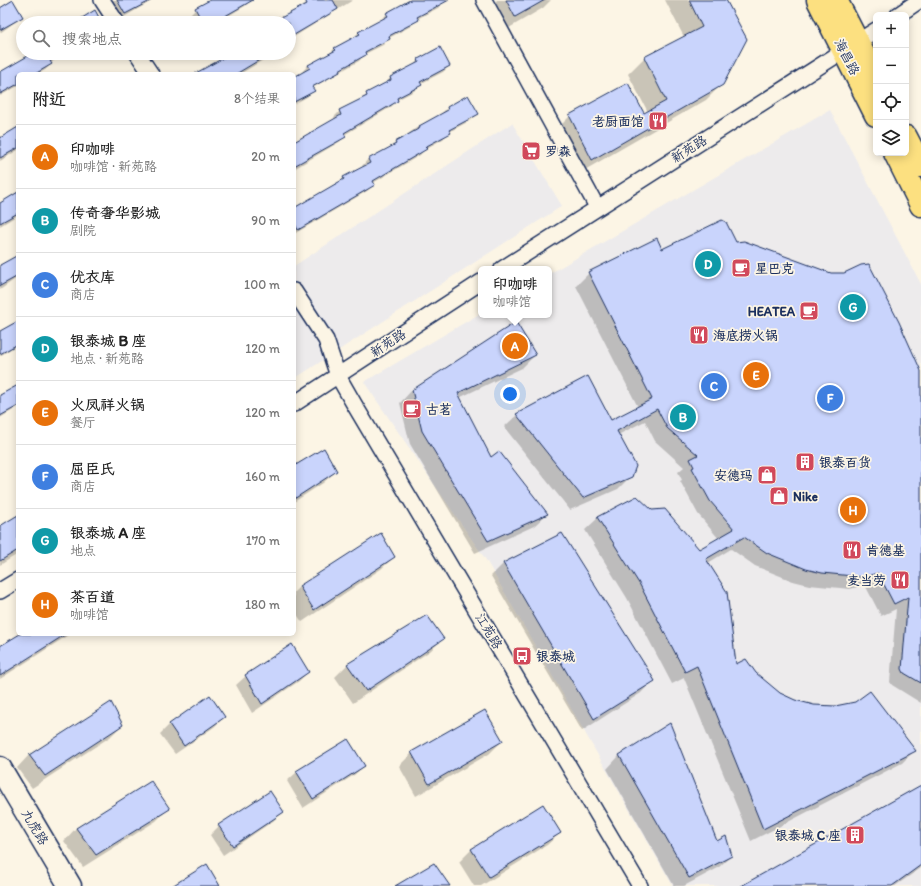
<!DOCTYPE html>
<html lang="zh">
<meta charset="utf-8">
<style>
body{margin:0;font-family:Itim,"LXGW WenKai TC",sans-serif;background:#f2f2f2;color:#222}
.controls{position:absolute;right:12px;top:12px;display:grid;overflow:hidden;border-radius:6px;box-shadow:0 2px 10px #0003}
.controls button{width:36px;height:36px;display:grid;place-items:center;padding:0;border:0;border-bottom:1px solid #e0e0e0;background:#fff;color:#222;font:20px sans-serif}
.you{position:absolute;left:510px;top:394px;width:14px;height:14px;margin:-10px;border:3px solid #fff;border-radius:50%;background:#1a73e8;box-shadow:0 0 0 6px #1a73e833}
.badge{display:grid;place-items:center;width:26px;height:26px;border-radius:50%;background:#111827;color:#fff;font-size:13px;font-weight:700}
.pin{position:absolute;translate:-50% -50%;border:2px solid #fff;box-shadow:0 1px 4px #0006}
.popup{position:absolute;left:478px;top:266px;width:74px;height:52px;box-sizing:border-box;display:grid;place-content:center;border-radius:6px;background:#fff;filter:drop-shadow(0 1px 3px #0005);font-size:13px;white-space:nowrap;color:#767676}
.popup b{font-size:15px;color:#222}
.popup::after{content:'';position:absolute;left:50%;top:100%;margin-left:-8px;border:8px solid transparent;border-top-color:#fff}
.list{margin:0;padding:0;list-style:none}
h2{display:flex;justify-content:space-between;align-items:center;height:52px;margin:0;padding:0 16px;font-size:17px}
h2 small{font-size:13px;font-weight:400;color:#767676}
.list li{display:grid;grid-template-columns:26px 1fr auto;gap:12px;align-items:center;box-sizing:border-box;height:64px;padding:0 16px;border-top:1px solid #e0e0e0}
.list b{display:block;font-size:15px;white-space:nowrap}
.list p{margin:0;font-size:13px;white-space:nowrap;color:#767676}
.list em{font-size:13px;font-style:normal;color:#767676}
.icon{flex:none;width:22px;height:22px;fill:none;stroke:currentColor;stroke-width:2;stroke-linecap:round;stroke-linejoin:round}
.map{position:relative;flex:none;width:921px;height:886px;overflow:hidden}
.search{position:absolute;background:#fff;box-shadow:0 2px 10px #0003;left:16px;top:16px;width:280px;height:44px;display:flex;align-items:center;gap:10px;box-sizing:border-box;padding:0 14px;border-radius:22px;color:#767676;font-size:15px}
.panel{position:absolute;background:#fff;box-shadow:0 2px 10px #0003;left:16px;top:72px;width:280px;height:564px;border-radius:6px}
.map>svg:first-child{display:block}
.built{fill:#edebec}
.shadow{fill:#0003}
.building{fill:#c9d4fc;stroke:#1b2f5e}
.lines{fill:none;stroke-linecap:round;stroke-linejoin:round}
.street-casing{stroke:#1b2f5e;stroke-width:18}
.secondary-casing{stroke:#1b2f5e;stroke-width:25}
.primary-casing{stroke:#1b2f5e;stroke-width:25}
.street{stroke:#fcf5e5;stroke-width:15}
.secondary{stroke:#fcf5e5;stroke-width:22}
.primary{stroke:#fce080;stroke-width:22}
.labels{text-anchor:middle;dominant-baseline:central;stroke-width:3.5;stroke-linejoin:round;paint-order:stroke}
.street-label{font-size:13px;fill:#1b2f5e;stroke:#fcf5e5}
.poi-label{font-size:13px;font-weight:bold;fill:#1b2f5e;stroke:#fcf5e5;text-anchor:start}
</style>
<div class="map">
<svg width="921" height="886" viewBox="0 0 921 886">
<rect width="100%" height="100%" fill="#fcf5e5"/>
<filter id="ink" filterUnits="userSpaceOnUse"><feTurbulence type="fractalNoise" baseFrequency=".025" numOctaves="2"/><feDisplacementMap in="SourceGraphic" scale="8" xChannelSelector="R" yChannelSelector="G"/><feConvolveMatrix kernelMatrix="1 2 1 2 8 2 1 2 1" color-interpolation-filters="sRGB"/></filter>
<g filter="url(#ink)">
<path class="built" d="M830 110 921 284V886H673L486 560 364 382 481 313V315H549V274Z
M512 123 562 206 294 379V266Z"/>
<path class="shadow" d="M111 0H153L119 20 109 2Z
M211 0H251L245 6 216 23H194L190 15 196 9Z
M311 0H353L289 40V23H276Z
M409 0H443L444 2 438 8 417 19 411 26 389 38 383 45 365 54 359 61 312 88 313 91 307 97 294 104V79L303 73 302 72 308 65 329 54 335 48 353 38 359 32 381 20 387 14Z
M497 0H551L543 8 497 35 485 13Z
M665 0H725L722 84 706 100 576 175 554 132 570 116 644 115 648 112 628 74 644 58 684 37Z
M0 10 22 17 0 33Z
M35 53H66L50 63 51 64 45 70 38 74H18V86L0 96V73Z
M231 53H275L240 74H196Z
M418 60 449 66 443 72 420 84 414 91 397 100 391 107 344 135 345 136 339 142 294 169V143L335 119 334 117 340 111 384 85 390 78 413 66Z
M468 97 478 114 471 120 449 132 443 139 425 149 420 155 373 183V185L367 191 294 234V209L363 167 362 166 368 159 389 148 419 126 441 114 447 108Z
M18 134V150L0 161V139Z
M18 193V215L0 226V204Z
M656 240 661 250 735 243 831 274H844L866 264 870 267 921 373V703L892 685 890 682 896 609 881 616 865 585 850 589 809 585 793 581 755 566 731 549 708 563 735 665 755 673 780 693 794 701 915 750 902 763 751 841 684 678 672 684 627 598 585 530 598 518 698 551 719 539 698 514 680 481 682 480 678 472 684 467 655 441 645 421 618 435 631 476 618 489 570 510 504 427 517 415 611 421 638 407 576 286 589 273Z
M18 256V277L0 290V269Z
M18 323V344L0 356V333Z
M535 355 522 368 459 398 491 458 547 514 534 526 475 553 410 444 400 403 412 390Z
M18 386V407L0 418V396Z
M294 468 336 471 323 483 294 502Z
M18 516V554L0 565V527Z
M381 534 394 557 381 569 302 622 294 610V592L299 587Z
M562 534 653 680 641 693 582 731 491 576 503 564Z
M427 617 443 639 430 651 353 703 335 677 347 665Z
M22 634H70L0 679V647Z
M308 672 299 681 252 713 236 685 246 676Z
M224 717 214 727 175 754 160 734 170 724Z
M669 724 717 842 731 856 718 868 684 886H674L607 769 619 756Z
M122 725 110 737 32 788 17 768 29 755Z
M502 741 489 754 416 796 399 766 412 753Z
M364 766 354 775 303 808 287 781 297 772Z
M151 783 169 808 156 821 83 867 64 841 76 828Z
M921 786V868L895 886H743Z
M283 812 273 821 223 855 210 835 219 826Z
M560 833 547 845 481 886H474L459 862 472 849Z"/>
<path class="building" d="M13 0 23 17 0 30V8Z
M117 0H152L125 14Z
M210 0H253L213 23H203L195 8Z
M305 0H333L338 9 289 38V23H271L307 4Z
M410 0H449L417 17 419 20 389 36 390 39 365 52 366 55 339 70 340 72 312 87 315 91 294 102V77L310 68 308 65 336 50 334 48 360 34 358 32 388 16 386 13Z
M506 0H545L515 17Z
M689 0H726L747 39 723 85 592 160 569 115 628 83 644 113 666 101 644 57 702 27Z
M95 10 102 23H74Z
M440 47 450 66 420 82 422 85 397 98 398 101 344 133 346 137 294 166V142L341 115 339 110 367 96 366 93 391 80 390 77 419 62 418 59Z
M33 53H65L50 61 52 64 35 74H18V84L0 94V72Z
M225 53H271L236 74H194L227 56Z
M468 95 479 114 449 130 451 133 425 147 427 149 373 181 375 185 298 230 294 222V208L344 179 343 177 370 163 368 159 396 144 395 142 420 128 419 126 448 110 447 107Z
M18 127V148L0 158V138Z
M18 192V213L0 223V203Z
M722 220 726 222 736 242 744 241 831 273H844L861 265 869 264 899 322 921 371V683L904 673 902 669 908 597 894 604 878 573 863 577 822 573 806 569 767 553 744 537 706 559 727 592 736 664 746 659 756 673 780 693 795 700 814 705 835 706 855 702 870 691 916 751 763 829 697 666 685 672 640 585 597 517 637 496 652 510 665 509 699 549 734 529 710 501 692 468 694 467 690 459 698 455 667 428 657 409 617 431 636 466 632 477 583 498 516 414 588 376 611 420 652 399 588 272 657 238 662 249Z
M18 255V276L0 286V265Z
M18 321V344L0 354V331Z
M516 322 536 355 458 393 491 457 499 451 548 514 488 541 422 431 412 390Z
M18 385V406L0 416V395Z
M324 448 337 471 294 499V466Z
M18 515V550L0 561V526Z
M381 533 395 557 314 610 299 586Z
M562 533 655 681 594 719 503 563Z
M427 615 444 639 366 691 347 664Z
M20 634H66L0 676V646Z
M292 644 309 672 262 704 245 675Z
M210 695 225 717 184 746 169 724Z
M111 702 123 725 45 776 29 755Z
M485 710 503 741 429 784 411 752Z
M670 723 717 841 726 836 732 856 689 878 619 755Z
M348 739 365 766 313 799 296 771Z
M151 781 170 809 96 855 76 828Z
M921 785V865L892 886H741Z
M270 791 284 812 233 846 218 825Z
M543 804 561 833 489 877 471 849Z
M434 863 450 886H395Z
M207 864 220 886H172Z"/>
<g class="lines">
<g class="street-casing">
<path id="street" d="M102 0 117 23
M484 0 597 207
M898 15 920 0
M137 53 151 74
M502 269 876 30
M294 291 326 340 338 376 354 404 640 886
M294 404 481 282
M0 591 18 580"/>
</g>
<g class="secondary-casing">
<path id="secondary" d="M0 768 70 886"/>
</g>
<g class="primary-casing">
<path id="primary" d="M818 0 876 115
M836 0 876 78
M906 137 921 166
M895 153 921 205"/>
</g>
<use href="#street" class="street"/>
<use href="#secondary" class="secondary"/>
<use href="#primary" class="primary"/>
</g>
</g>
<defs>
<g id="restaurant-square" transform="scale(1)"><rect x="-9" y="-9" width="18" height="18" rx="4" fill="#d1495b" stroke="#fcf5e5"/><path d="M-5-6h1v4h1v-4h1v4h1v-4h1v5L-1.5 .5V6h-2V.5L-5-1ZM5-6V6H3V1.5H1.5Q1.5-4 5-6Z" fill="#fff"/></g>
<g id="supermarket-square" transform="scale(1)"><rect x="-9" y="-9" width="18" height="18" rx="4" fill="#d1495b" stroke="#fcf5e5"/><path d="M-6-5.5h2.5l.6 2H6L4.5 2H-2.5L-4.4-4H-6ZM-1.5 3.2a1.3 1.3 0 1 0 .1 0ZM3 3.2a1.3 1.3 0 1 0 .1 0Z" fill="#fff"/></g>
<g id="cafe-square" transform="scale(1)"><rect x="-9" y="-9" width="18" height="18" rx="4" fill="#d1495b" stroke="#fcf5e5"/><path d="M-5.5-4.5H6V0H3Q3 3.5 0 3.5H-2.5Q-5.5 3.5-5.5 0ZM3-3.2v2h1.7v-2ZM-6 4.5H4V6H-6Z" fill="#fff"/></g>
<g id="building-square" transform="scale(1)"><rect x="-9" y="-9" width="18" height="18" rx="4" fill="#d1495b" stroke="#fcf5e5"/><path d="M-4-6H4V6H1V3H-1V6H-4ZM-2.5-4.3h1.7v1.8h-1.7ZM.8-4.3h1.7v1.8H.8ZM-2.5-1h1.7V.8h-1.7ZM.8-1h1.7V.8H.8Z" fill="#fff"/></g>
<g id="shop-square" transform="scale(1)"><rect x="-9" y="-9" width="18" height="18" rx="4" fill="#d1495b" stroke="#fcf5e5"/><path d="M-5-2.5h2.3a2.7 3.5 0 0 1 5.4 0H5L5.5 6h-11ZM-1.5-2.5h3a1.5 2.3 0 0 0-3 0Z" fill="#fff"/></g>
<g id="bus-square" transform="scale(1)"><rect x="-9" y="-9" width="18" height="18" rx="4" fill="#d1495b" stroke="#fcf5e5"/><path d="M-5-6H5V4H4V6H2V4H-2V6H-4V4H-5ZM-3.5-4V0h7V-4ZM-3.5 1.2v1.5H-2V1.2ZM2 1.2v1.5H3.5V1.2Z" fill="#fff"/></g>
</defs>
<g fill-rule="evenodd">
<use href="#restaurant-square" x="658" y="121"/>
<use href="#supermarket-square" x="531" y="151"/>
<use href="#cafe-square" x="741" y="268"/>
<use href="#cafe-square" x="809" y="311"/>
<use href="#restaurant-square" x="699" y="335"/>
<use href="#cafe-square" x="412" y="409"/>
<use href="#building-square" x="805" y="462"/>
<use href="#shop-square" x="767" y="475"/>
<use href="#shop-square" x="779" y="496"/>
<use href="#restaurant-square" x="852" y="550"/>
<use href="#restaurant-square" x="900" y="580"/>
<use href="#bus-square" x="522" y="656"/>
<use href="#building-square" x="855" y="835"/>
</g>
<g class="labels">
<g class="street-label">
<text transform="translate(847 57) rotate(63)">海昌路</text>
<text transform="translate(689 149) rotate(-32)">新苑路</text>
<text transform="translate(388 343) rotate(-33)">新苑路</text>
<text transform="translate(489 631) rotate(59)">江苑路</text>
<text transform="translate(35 827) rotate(59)">九虎路</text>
</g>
<g class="poi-label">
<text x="644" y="121" text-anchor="end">老厨面馆</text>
<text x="545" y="151">罗森</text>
<text x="755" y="268">星巴克</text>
<text x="795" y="311" text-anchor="end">HEATEA</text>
<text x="713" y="335">海底捞火锅</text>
<text x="426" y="409">古茗</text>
<text x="819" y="462">银泰百货</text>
<text x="753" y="475" text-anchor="end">安德玛</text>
<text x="793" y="496">Nike</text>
<text x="866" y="550">肯德基</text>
<text x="886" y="580" text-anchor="end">麦当劳</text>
<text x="536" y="656">银泰城</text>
<text x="841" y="835" text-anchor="end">银泰城 C 座</text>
</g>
</g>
</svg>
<div class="controls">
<button>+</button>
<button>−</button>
<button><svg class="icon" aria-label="locate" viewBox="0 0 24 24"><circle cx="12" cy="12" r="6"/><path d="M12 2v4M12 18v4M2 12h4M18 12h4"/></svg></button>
<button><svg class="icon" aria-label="layers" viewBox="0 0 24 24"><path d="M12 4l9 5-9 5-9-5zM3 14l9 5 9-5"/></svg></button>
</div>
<div class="you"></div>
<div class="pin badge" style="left:515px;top:346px;background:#e8710a">A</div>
<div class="popup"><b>印咖啡</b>咖啡馆</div>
<div class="pin badge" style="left:683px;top:417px;background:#0f9aa8">B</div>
<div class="pin badge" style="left:714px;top:386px;background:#3f7fe0">C</div>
<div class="pin badge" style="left:708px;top:264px;background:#0f9aa8">D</div>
<div class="pin badge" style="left:756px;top:375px;background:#e8710a">E</div>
<div class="pin badge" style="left:830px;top:398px;background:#3f7fe0">F</div>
<div class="pin badge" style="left:853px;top:307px;background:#0f9aa8">G</div>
<div class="pin badge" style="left:853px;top:510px;background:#e8710a">H</div>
<div class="search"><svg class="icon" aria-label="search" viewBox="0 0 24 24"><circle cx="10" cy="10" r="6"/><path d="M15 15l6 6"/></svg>搜索地点</div>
<section class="panel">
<h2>附近<small>8个结果</small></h2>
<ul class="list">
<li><span class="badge" style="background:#e8710a">A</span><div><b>印咖啡</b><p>咖啡馆 · 新苑路</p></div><em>20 m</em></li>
<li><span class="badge" style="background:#0f9aa8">B</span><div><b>传奇奢华影城</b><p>剧院</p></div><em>90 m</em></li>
<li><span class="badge" style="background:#3f7fe0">C</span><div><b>优衣库</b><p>商店</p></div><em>100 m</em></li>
<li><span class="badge" style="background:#0f9aa8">D</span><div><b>银泰城 B 座</b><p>地点 · 新苑路</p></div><em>120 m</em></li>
<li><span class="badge" style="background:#e8710a">E</span><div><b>火凤祥火锅</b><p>餐厅</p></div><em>120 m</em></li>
<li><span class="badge" style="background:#3f7fe0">F</span><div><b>屈臣氏</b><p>商店</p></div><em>160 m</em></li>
<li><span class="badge" style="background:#0f9aa8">G</span><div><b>银泰城 A 座</b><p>地点</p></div><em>170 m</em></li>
<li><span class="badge" style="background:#e8710a">H</span><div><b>茶百道</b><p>咖啡馆</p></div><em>180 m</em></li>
</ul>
</section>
</div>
